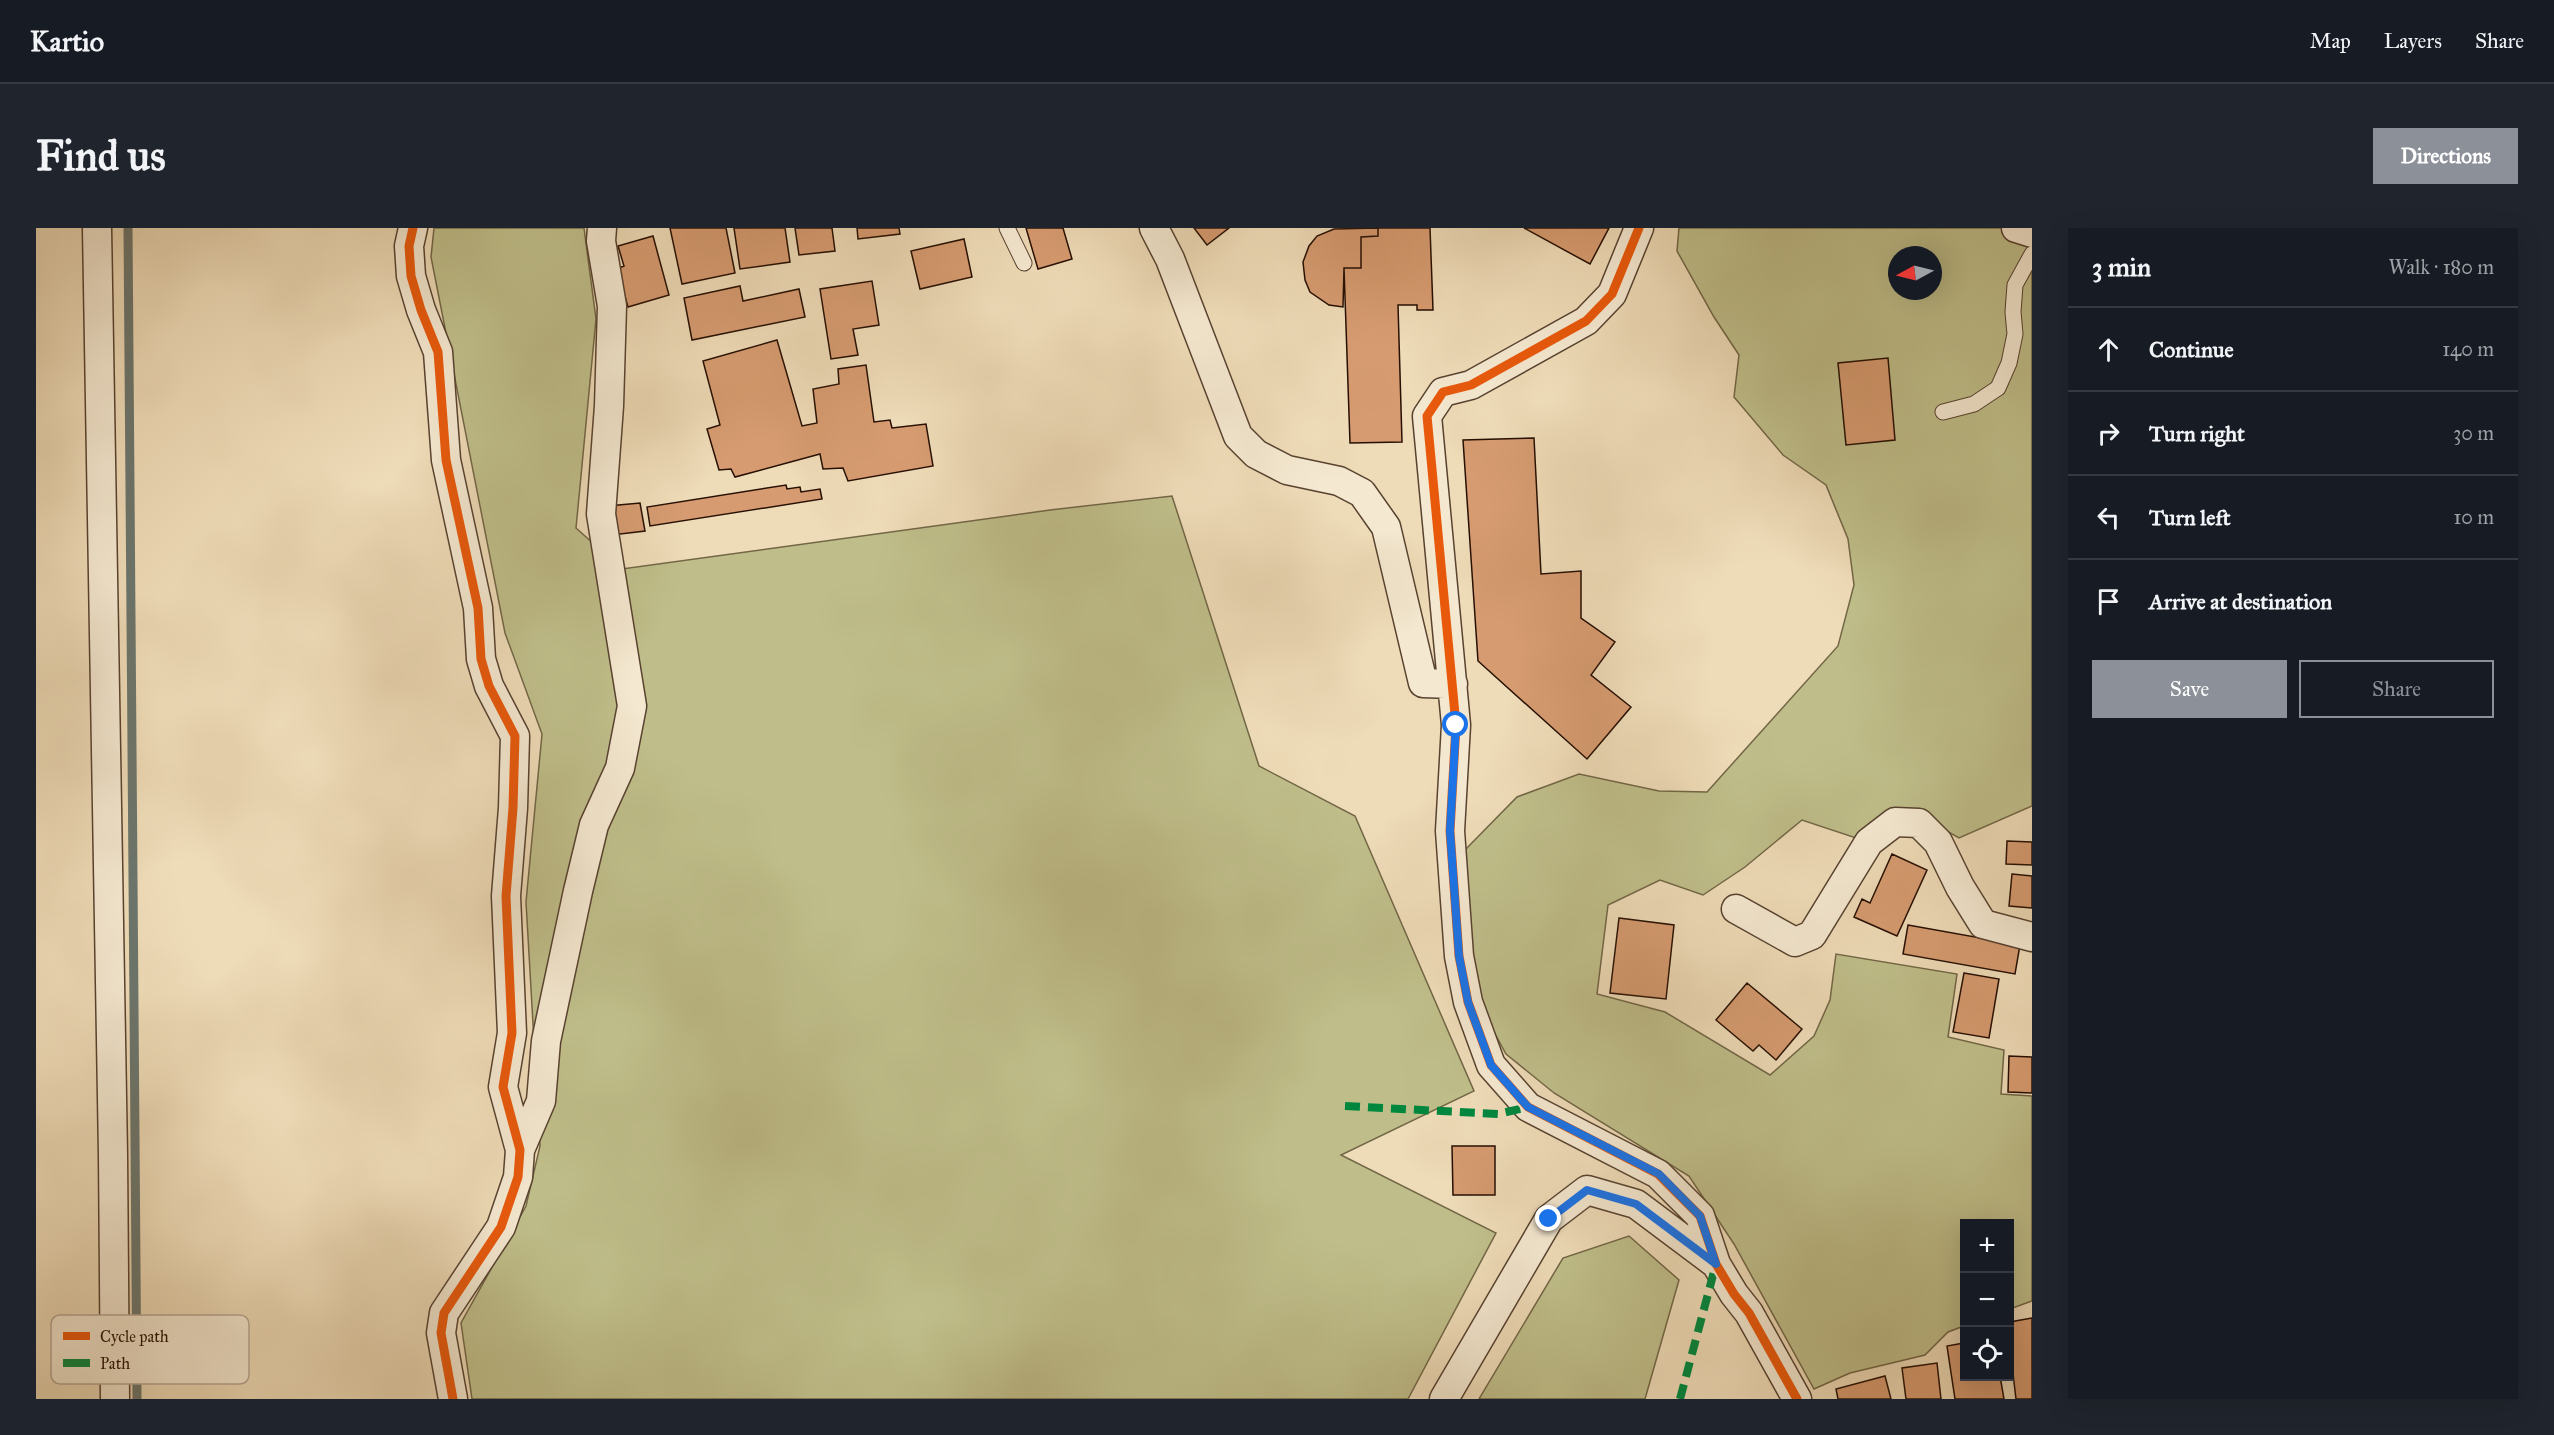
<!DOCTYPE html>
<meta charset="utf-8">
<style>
body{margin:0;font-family:"IM FELL Great Primer",serif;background:#20242c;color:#f1f3f6}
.controls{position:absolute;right:18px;bottom:18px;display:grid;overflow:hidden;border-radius:0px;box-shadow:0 6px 24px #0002}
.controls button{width:54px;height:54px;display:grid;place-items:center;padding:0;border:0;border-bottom:2px solid #363941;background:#171b24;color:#f1f3f6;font:30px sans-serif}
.compass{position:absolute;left:1852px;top:18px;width:54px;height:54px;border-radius:50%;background:#171b24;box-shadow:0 6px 24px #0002;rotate:263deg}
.stop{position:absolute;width:18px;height:18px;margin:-14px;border:4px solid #1a73e8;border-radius:50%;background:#fff}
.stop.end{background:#1a73e8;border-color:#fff;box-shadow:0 2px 6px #0008}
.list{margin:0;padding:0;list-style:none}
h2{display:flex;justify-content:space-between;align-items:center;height:78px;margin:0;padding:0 24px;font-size:26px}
h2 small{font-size:20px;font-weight:400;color:#9ea1a6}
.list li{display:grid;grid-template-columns:39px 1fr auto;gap:18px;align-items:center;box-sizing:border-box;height:84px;padding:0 24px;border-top:2px solid #363941}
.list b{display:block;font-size:22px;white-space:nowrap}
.list em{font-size:20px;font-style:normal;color:#9ea1a6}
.actions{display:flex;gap:12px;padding:18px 24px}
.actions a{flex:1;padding:14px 0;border:2px solid #8c9099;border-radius:0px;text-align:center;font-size:21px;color:#8c9099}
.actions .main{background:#8c9099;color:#fff}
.icon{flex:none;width:33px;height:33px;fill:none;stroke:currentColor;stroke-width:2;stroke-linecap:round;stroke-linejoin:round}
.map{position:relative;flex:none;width:1996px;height:1171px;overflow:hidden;border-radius:0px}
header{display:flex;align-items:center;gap:36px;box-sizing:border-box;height:84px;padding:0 30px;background:#171b24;border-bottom:2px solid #363941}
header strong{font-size:28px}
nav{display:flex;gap:33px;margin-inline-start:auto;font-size:21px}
.intro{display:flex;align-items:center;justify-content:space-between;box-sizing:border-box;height:144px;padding:0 36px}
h1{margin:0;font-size:42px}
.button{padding:15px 27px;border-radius:0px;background:#8c9099;color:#fff;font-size:21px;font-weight:700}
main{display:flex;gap:36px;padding:0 36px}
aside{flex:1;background:#171b24;border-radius:0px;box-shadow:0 6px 24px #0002}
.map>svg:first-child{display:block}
.green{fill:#bfbe8a;stroke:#726646;stroke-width:1.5;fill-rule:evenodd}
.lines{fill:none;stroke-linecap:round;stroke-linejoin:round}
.stream{stroke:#6c766d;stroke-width:9}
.building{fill:#d69b70;stroke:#260f03;stroke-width:1.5}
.lane-casing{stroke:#584230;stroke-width:17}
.street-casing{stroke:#584230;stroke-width:31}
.lane{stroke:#f4e8d0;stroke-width:15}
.street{stroke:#f4e8d0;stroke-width:28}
.quiet{stroke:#00873e;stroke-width:8;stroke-dasharray:15 8;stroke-linecap:butt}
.cycleway-casing{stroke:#f4e8d0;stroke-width:13}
.cycleway{stroke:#e8590c;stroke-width:9}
.route{stroke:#1a73e8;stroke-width:8}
.key{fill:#f4e8d0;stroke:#b6a792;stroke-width:1.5}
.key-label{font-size:16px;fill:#260f03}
</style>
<header>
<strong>Kartio</strong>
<nav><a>Map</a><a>Layers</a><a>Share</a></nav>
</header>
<div class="intro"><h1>Find us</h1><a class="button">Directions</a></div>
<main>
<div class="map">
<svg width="1996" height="1171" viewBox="0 0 1996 1171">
<rect width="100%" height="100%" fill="#eedbb7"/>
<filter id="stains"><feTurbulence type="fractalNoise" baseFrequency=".00333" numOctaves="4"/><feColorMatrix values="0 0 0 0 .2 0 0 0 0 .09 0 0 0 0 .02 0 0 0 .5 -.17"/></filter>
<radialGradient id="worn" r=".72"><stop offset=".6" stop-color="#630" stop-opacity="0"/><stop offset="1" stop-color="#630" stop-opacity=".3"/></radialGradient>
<path class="green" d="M398 0H548L560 91 540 300 586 341 1014 282 1136 268 1223 538 1319 588 1438 863 1305 927 1460 1005 1372 1171H436L425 1095 490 978 504 918 490 674 506 506 469 405 395 29Z
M1643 0H1966L1969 4 1996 15V578L1923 610 1879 585 1823 611 1766 592 1709 639 1667 667 1624 652 1572 677 1561 766 1629 784 1734 847 1778 808 1794 772 1800 726 1921 746 1912 809 1968 822 1965 866 1996 868V1073L1974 1081V996H1928V1098L1912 1104 1889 1127 1814 1145 1778 1161 1698 1016 1653 948 1518 865 1470 826 1441 773 1427 624 1481 569 1543 546 1623 563 1671 564 1802 418 1818 357 1812 311 1790 257 1747 227 1698 169 1703 127 1678 89 1641 23ZM1861 27H1897V63H1861Z
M1593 1008 1643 1052 1609 1171H1443L1527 1030Z"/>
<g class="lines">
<path class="stream" d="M92 0 101 1171"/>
</g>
<path class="building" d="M634 0H690L699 45 646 56Z
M698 0H749L754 34 704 41Z
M759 0H796L799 23 763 27Z
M821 0H863L864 6 822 11Z
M990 0H1027L1036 31 1002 41Z
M1158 0H1193L1171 17Z
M1342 0V8L1325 9V40H1308L1307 79 1293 77 1274 64 1269 52 1267 34 1273 18 1281 8 1298 1Z
M1342 0H1394L1397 82H1381V77H1362L1366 214 1314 215 1308 40H1325V9L1342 8Z
M1488 0H1573L1554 36Z
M617 8 633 67 592 79 581 41 588 38 582 18Z
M928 11 936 49 884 61 875 23Z
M836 53 843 97 817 101 822 127 795 131 784 61Z
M704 58 707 73 763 61 769 89 656 112 648 70Z
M741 112 766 198 781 195 777 161 803 156 802 141 830 137 838 194 854 192 856 200 890 196 897 238 812 253 807 240 787 241 784 226 699 249 695 241 683 242 671 201 684 197 667 133Z
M1852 130 1859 212 1810 217 1802 135Z
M1498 210 1505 346 1545 343V390L1579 414 1555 447 1595 479 1551 531 1442 433 1427 212Z
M750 257 751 261 764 259 765 264 784 261 786 271 614 298 611 279Z
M604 275 609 303 576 307 572 278Z
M1971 613 1996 614V637L1970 636Z
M1856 626 1891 642 1861 708 1818 689 1826 671 1834 675Z
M1976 646 1996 648V680L1973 678Z
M1583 690 1638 697 1630 771 1574 765Z
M1872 697 1984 717 1979 746 1867 726Z
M1928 745 1963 751 1953 810 1917 804Z
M1711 755 1766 801 1740 832 1723 817 1717 823 1680 792Z
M1973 828 1996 829V865L1972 864Z
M1416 918H1459V967H1417Z
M1996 1090V1171H1980L1974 1120V1094Z
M1928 1115V1148H1964L1968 1171H1919L1911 1118Z
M1901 1135 1905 1171H1870L1866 1140Z
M1849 1148 1855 1171H1802L1800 1161Z"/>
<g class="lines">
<g class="lane-casing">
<path id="lane" d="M971 0 988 35
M1907 184 1938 176 1962 160 1973 135 1979 106 1977 84 1979 57 1996 26"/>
</g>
<g class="street-casing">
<path id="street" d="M61 0 77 927 79 1171
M377 0 373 18 375 48 385 82 402 124 410 232 442 380 445 431 453 458 479 508 477 580 470 668 476 805 467 859 484 922 482 949 465 999 408 1085 405 1105 417 1171
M1118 0 1134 31 1202 208 1220 226 1251 242 1303 253 1326 265 1350 299 1387 455 1417 456
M1603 0 1576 66 1550 93 1435 157 1407 164 1391 188 1420 497 1414 603 1423 728 1432 774 1455 837 1492 879 1622 946 1664 988 1680 1036 1698 1066 1713 1085 1761 1171
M1980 0 1996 5
M1700 681 1759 714 1776 707 1833 614 1859 594 1883 595 1902 614 1924 659 1947 696 1996 709
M484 922 505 873 510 813 542 663 558 597 584 540 596 478 565 286 573 178 576 78 565 13 566 0
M1408 1171 1513 991 1551 962 1600 976 1680 1036"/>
</g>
<use href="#lane" class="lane"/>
<use href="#street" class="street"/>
<path class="quiet" d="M1309 878 1462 886 1492 879
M1644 1171 1680 1036"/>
<g class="cycleway-casing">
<path id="cycleway" d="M377 0 373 18 375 48 385 82 402 124 410 232 442 380 445 431 453 458 479 508 477 580 470 668 476 805 467 859 484 922 482 949 465 999 408 1085 405 1105 417 1171
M1603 0 1576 66 1550 93 1435 157 1407 164 1391 188 1420 497 1414 603 1423 728 1432 774 1455 837 1492 879 1622 946 1664 988 1680 1036 1698 1066 1713 1085 1761 1171"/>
</g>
<use href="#cycleway" class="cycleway"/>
</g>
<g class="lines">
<path class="route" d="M1420 497 1414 603 1423 728 1432 774 1455 837 1492 879 1623 946 1664 988 1680 1036 1600 976 1551 962 1513 991"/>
</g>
<rect x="15" y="1087" width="198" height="69" rx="9" class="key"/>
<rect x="27" y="1104" width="27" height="8" fill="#e8590c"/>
<rect x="27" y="1131" width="27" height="8" fill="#00873e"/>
<g class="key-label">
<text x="64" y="1114">Cycle path</text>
<text x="64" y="1141">Path</text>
</g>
<rect width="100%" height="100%" filter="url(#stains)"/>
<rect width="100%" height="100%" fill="url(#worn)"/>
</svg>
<div class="controls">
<button>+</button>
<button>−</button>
<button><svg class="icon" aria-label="locate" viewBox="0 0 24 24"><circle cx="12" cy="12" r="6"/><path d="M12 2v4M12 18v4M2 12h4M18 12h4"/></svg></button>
</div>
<svg class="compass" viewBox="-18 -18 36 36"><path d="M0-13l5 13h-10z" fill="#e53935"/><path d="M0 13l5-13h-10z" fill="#9ea1a6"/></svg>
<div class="stop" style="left:1420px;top:497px"></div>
<div class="stop end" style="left:1513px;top:991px"></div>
</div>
<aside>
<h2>3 min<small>Walk · 180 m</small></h2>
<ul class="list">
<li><svg class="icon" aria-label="ahead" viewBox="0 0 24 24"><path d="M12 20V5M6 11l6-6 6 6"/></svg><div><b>Continue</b></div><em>140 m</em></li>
<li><svg class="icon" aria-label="right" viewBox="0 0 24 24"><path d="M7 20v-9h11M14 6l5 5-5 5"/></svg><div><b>Turn right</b></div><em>30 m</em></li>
<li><svg class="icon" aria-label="left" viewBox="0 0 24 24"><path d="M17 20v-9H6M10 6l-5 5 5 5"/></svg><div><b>Turn left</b></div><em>10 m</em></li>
<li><svg class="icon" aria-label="arrive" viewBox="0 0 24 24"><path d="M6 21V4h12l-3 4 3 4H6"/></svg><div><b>Arrive at destination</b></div></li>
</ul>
<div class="actions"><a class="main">Save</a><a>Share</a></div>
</aside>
</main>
